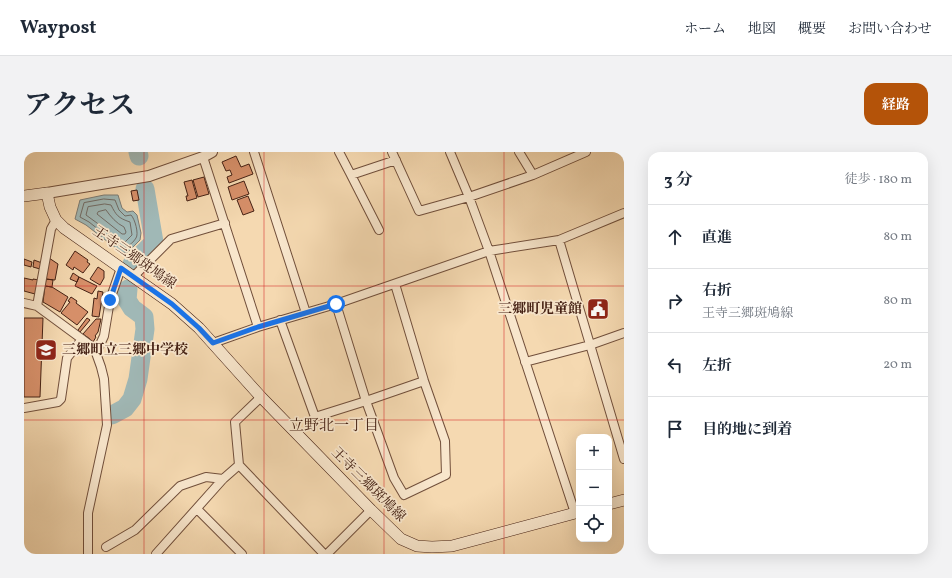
<!DOCTYPE html>
<html lang="ja">
<meta charset="utf-8">
<style>
body{margin:0;font-family:Vollkorn,"Noto Serif JP",serif;background:#f2f2f3;color:#1f2937}
.controls{position:absolute;right:12px;bottom:12px;display:grid;overflow:hidden;border-radius:8px;box-shadow:0 4px 16px #0002}
.controls button{width:36px;height:36px;display:grid;place-items:center;padding:0;border:0;border-bottom:1px solid #e0e1e3;background:#fff;color:#1f2937;font:20px sans-serif}
.stop{position:absolute;width:12px;height:12px;margin:-9px;border:3px solid #1a73e8;border-radius:50%;background:#fff}
.stop.end{background:#1a73e8;border-color:#fff;box-shadow:0 1px 4px #0008}
.list{margin:0;padding:0;list-style:none}
h2{display:flex;justify-content:space-between;align-items:center;height:52px;margin:0;padding:0 16px;font-size:17px}
h2 small{font-size:13px;font-weight:400;color:#747a83}
.list li{display:grid;grid-template-columns:26px 1fr auto;gap:12px;align-items:center;box-sizing:border-box;height:64px;padding:0 16px;border-top:1px solid #e0e1e3}
.list b{display:block;font-size:15px;white-space:nowrap}
.list p{margin:0;font-size:13px;white-space:nowrap;color:#747a83}
.list em{font-size:13px;font-style:normal;color:#747a83}
.icon{flex:none;width:22px;height:22px;fill:none;stroke:currentColor;stroke-width:2;stroke-linecap:round;stroke-linejoin:round}
.map{position:relative;flex:none;width:600px;height:402px;overflow:hidden;border-radius:12px}
header{display:flex;align-items:center;gap:24px;box-sizing:border-box;height:56px;padding:0 20px;background:#fff;border-bottom:1px solid #e0e1e3}
header strong{font-size:19px}
nav{display:flex;gap:22px;margin-inline-start:auto;font-size:14px}
.intro{display:flex;align-items:center;justify-content:space-between;box-sizing:border-box;height:96px;padding:0 24px}
h1{margin:0;font-size:28px}
.button{padding:10px 18px;border-radius:12px;background:#b45309;color:#fff;font-size:14px;font-weight:700}
main{display:flex;gap:24px;padding:0 24px}
aside{flex:1;background:#fff;border-radius:12px;box-shadow:0 4px 16px #0002}
.map>svg:first-child{display:block}
.water{fill:#a0b8b6;stroke:#7c7c75}
.lines{fill:none;stroke-linecap:round;stroke-linejoin:round}
.shore{stroke:#726c65;stroke-width:1}
.river{stroke:#a0b8b6;stroke-width:19}
.building{fill:#d68f69;stroke:#452114}
.minor-casing{stroke:#714f3b;stroke-width:10}
.tertiary-casing{stroke:#714f3b;stroke-width:12}
.secondary-casing{stroke:#452114;stroke-width:12}
.minor{stroke:#f8e6cc;stroke-width:8}
.tertiary{stroke:#f8e6cc;stroke-width:10}
.secondary{stroke:#f8e6cc;stroke-width:11}
.route{stroke:#1a73e8;stroke-width:5}
.grid{fill:none;stroke:#d62828;stroke-width:1;stroke-opacity:0.55}
.labels{text-anchor:middle;dominant-baseline:central;stroke-width:3.5;stroke-linejoin:round;paint-order:stroke}
.street-label{font-size:14px;fill:#452114;stroke:#f8e6cc}
.poi-label{font-size:14px;font-weight:bold;fill:#452114;stroke:#f8e6cc;text-anchor:end}
.neighbourhood-label{font-size:15px;fill:#452114;stroke:#f8e6cc}
</style>
<header>
<strong>Waypost</strong>
<nav><a>ホーム</a><a>地図</a><a>概要</a><a>お問い合わせ</a></nav>
</header>
<div class="intro"><h1>アクセス</h1><a class="button">経路</a></div>
<main>
<div class="map">
<svg width="600" height="402" viewBox="0 0 600 402">
<rect width="100%" height="100%" fill="#f5d9b1"/>
<filter id="stains"><feTurbulence type="fractalNoise" baseFrequency=".005" numOctaves="4"/><feColorMatrix values="0 0 0 0 .2 0 0 0 0 .09 0 0 0 0 .02 0 0 0 .5 -.17"/></filter>
<radialGradient id="worn" r=".72"><stop offset=".6" stop-color="#630" stop-opacity="0"/><stop offset="1" stop-color="#630" stop-opacity=".3"/></radialGradient>
<path class="water" d="M80 43H94L98 56 103 60 109 59 113 63 117 81 116 88 103 101 97 100 62 73 51 67 56 48Z"/>
<g class="lines">
<path class="shore" d="M80 47 91 48 95 58 101 64 107 63C111 67 115 82 112 86 110 90 105 93 102 96H98L65 70 56 65 60 51Z
M81 52 87 53C92 63 94 66 106 70L108 83 101 90H99L62 63 64 55Z
M82 58C87 65 92 71 100 75L102 80 101 82H98L73 62 74 60Z"/>
<path class="river" d="M114 0 115 4
M108 112 130 90 121 37
M88 263 101 256 108 247 114 227 121 177 120 165 108 156 103 148 104 137"/>
</g>
<path class="building" d="M212 4 217 15 225 12 229 22 205 31 203 25 208 23 206 18 202 19 198 10Z
M180 25 185 42 174 45 169 28Z
M168 28 173 46 163 49 162 44H164L160 30Z
M220 29 225 42 208 48 204 35Z
M113 38 115 48 109 49 107 39Z
M224 44 230 59 219 63 213 48Z
M51 99 64 108 63 110 66 112 59 121 50 115 49 118 42 113Z
M25 106 34 112 31 128 22 127Z
M0 107 8 110 7 115 0 113Z
M10 108 18 111 16 117 9 115Z
M74 115 80 119V126L76 133 66 127Z
M49 121 55 125 53 130 46 127Z
M55 125 73 134 68 142 51 134Z
M0 126 9 128V127L15 128 11 142 0 139Z
M22 127 29 128 28 135 21 134Z
M21 134 28 135 44 145 36 160 19 150Z
M74 139 79 140 75 165 68 164 70 146 73 147Z
M47 145 53 149 52 151 64 160 53 173 37 161 46 150 44 149Z
M0 166H19L16 245H0Z
M63 166 66 168 56 180 54 178Z
M72 167H77L74 180 71 184 72 185 69 190 66 188V187L59 182Z"/>
<g class="lines">
<g class="minor-casing">
<path id="minor" d="M230 0 282 161
M315 0 327 23 372 8
M368 0 395 59 445 45 509 23 562 0
M426 0 445 45 465 99 551 361
M495 0 509 23
M179 5 234 175
M327 23 355 78
M535 88 600 307
M109 125 147 87 201 71
M0 151 13 154 66 193 72 201 77 215 80 227 83 273 64 361V402
M312 152 342 249 370 326 380 343 422 323 421 289 400 229 371 132
M13 154 27 77 32 68
M256 168 291 265 342 249 400 229
M189 191 234 175 312 152 465 99 535 88 600 61
M72 201 80 184 86 148 97 116
M501 210 566 193 600 181
M0 256 34 250 37 247 43 206 58 187
M215 313 300 402
M173 357 218 402
M82 395 111 378 156 334 182 325 199 327
M132 402 199 327 215 313 211 270 237 245
M303 402 347 358"/>
</g>
<g class="tertiary-casing">
<path id="tertiary" d="M23 41 125 24 179 5 188 0"/>
</g>
<g class="secondary-casing">
<path id="secondary" d="M0 44 23 41 26 55 32 68 40 76 148 152 175 176 237 245 347 358 377 387 393 394 408 395 428 394 555 360
M585 352 600 348"/>
</g>
<use href="#minor" class="minor"/>
<use href="#tertiary" class="tertiary"/>
<use href="#secondary" class="secondary"/>
</g>
<g class="lines">
<path class="route" d="M86 148 97 116 148 152 175 176 189 191 234 175 312 152"/>
</g>
<path class="grid" d="M120 0V402M240 0V402M360 0V402M480 0V402M0 134H600M0 268H600"/>
<defs>
<g id="civic-square" transform="scale(1.15)"><rect x="-9" y="-9" width="18" height="18" rx="4" fill="#8f2418" stroke="#f8e6cc"/><path d="M-.6-6.5H3V-4.5H.6V-3L4-1V1h2V6H-6V1h2V-1L-.6-3ZM-1.2 2.5V6h2.4V2.5Z" fill="#fff"/></g>
<g id="school-square" transform="scale(1.15)"><rect x="-9" y="-9" width="18" height="18" rx="4" fill="#8f2418" stroke="#f8e6cc"/><path d="M0-5L7-2L0 1L-7-2ZM-4 1L0 2.5L4 1V4Q0 6-4 4Z" fill="#fff"/></g>
</defs>
<g fill-rule="evenodd">
<use href="#civic-square" x="574" y="157"/>
<use href="#school-square" x="22" y="198"/>
</g>
<g class="labels">
<g class="street-label">
<text transform="translate(110 106) rotate(35)">王寺三郷斑鳩線</text>
<text transform="translate(344 333) rotate(45)">王寺三郷斑鳩線</text>
</g>
<g class="poi-label">
<text x="558" y="157">三郷町児童館</text>
<text x="38" y="198" text-anchor="start">三郷町立三郷中学校</text>
</g>
<g class="neighbourhood-label">
<text x="310" y="274">立野北一丁目</text>
</g>
</g>
<rect width="100%" height="100%" filter="url(#stains)"/>
<rect width="100%" height="100%" fill="url(#worn)"/>
</svg>
<div class="controls">
<button>+</button>
<button>−</button>
<button><svg class="icon" aria-label="locate" viewBox="0 0 24 24"><circle cx="12" cy="12" r="6"/><path d="M12 2v4M12 18v4M2 12h4M18 12h4"/></svg></button>
</div>
<div class="stop" style="left:312px;top:152px"></div>
<div class="stop end" style="left:86px;top:148px"></div>
</div>
<aside>
<h2>3 分<small>徒歩 · 180 m</small></h2>
<ul class="list">
<li><svg class="icon" aria-label="ahead" viewBox="0 0 24 24"><path d="M12 20V5M6 11l6-6 6 6"/></svg><div><b>直進</b></div><em>80 m</em></li>
<li><svg class="icon" aria-label="right" viewBox="0 0 24 24"><path d="M7 20v-9h11M14 6l5 5-5 5"/></svg><div><b>右折</b><p>王寺三郷斑鳩線</p></div><em>80 m</em></li>
<li><svg class="icon" aria-label="left" viewBox="0 0 24 24"><path d="M17 20v-9H6M10 6l-5 5 5 5"/></svg><div><b>左折</b></div><em>20 m</em></li>
<li><svg class="icon" aria-label="arrive" viewBox="0 0 24 24"><path d="M6 21V4h12l-3 4 3 4H6"/></svg><div><b>目的地に到着</b></div></li>
</ul>
</aside>
</main>
